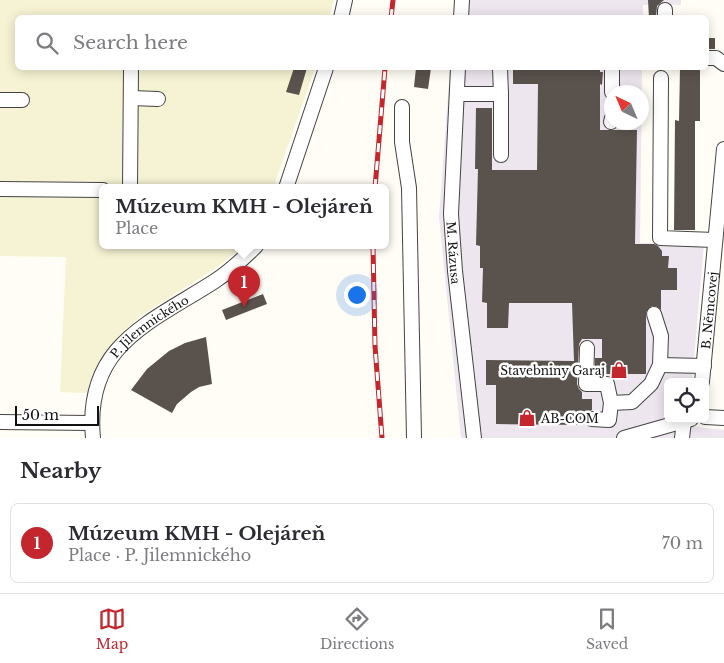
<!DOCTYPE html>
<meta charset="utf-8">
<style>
body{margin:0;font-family:"Libre Baskerville",serif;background:#f7f7f7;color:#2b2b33}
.controls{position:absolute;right:15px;bottom:15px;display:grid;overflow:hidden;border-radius:8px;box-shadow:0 2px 12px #0003}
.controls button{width:45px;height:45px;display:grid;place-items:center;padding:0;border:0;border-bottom:1px solid #e1e1e2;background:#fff;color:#2b2b33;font:25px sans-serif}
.compass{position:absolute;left:604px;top:85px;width:45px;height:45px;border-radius:50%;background:#fff;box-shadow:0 2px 12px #0003;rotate:316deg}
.scale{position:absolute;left:15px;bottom:12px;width:84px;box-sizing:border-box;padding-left:5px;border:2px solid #111;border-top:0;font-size:14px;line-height:18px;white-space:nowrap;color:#111;-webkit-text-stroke:4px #fff;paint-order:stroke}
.you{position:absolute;left:356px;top:294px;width:18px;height:18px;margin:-12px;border:4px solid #fff;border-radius:50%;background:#1a73e8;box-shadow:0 0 0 8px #1a73e833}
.badge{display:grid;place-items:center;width:32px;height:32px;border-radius:50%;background:#c4262e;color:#fff;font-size:16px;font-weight:700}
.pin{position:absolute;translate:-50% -41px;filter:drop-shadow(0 1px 2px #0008)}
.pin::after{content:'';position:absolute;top:26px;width:18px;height:15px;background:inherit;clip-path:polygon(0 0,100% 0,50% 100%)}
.popup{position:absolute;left:99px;top:184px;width:290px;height:65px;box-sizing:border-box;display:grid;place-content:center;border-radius:8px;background:#fff;filter:drop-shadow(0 1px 4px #0005);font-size:16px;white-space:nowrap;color:#7c7c81}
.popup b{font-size:19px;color:#2b2b33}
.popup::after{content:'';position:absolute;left:50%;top:100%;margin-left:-10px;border:10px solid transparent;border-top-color:#fff}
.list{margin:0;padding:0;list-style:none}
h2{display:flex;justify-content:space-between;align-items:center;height:65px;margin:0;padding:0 20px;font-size:21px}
h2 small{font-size:16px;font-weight:400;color:#7c7c81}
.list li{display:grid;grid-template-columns:32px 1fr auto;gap:15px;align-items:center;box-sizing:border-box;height:80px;margin:0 10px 10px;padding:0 10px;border:1px solid #e1e1e2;border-radius:8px}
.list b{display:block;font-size:19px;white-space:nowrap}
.list p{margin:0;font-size:16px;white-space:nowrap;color:#7c7c81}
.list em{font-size:16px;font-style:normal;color:#7c7c81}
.icon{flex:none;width:28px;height:28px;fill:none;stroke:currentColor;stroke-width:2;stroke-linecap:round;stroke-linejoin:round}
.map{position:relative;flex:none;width:724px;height:438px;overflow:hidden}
.search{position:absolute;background:#fff;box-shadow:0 2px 12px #0003;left:15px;right:15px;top:15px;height:55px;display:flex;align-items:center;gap:12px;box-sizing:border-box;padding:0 18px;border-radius:8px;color:#7c7c81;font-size:19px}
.sheet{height:155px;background:#fff}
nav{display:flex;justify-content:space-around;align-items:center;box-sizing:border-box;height:70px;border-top:1px solid #e1e1e2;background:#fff;font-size:14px;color:#7c7c81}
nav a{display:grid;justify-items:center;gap:2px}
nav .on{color:#c4262e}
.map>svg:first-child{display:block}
.industrial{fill:#eee6ef;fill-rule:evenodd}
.farmland{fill:#f6f3d4}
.building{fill:#5a524d}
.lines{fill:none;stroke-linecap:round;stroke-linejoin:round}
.minor-casing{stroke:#444;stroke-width:16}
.minor{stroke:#fff;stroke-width:14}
.rail-casing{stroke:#c4262e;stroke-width:5}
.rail{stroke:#fff;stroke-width:3;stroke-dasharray:9;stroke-linecap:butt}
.labels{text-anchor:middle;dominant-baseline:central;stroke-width:5;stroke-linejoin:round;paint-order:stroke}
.street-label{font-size:12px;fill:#111;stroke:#fff}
.poi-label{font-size:12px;fill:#111;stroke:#fff;text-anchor:end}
</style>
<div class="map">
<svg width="724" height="438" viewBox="0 0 724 438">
<rect width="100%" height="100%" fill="#fffdf5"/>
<path class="industrial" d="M456 0H681V5H643V17L454 18Z
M450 68H642L640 243 704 244 692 382H668V419L687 426 724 430V438H461L439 217ZM612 92H642V122H612Z"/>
<path class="farmland" d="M0 0H334L329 17 18 18V68H315L273 188H103V246H244L216 268 170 297 141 316 125 330 99 362 91 378 87 393 60 392 66 257 0 256Z"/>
<path class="building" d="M648 0H664L657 6 656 18H649Z
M706 38H715V49H706Z
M294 68H307L299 95 286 92Z
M416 68H431L428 89 414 87Z
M513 68H600V72H603L602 85 600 84V130H637L635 244H654L658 246 662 251V256H669L668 268H677V290H661V310L656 306H652L646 312V374H595V358H602V339H582L579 344 577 384 579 389 582 392V399H592V410L585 414 583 418 586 425 496 424V385H486V360L574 361 572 303H509L508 328H487V303L482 302 483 268H480V246L476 245 478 169H475L476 108H492V170H537L538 84H513Z
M680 68H700V121H695V230H674L675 120 679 121Z
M263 294 267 304 226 320 222 310Z
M206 337 212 384 199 387 191 392 177 404 172 413 131 390 147 369 169 351 185 343Z"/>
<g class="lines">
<g class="minor-casing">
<g id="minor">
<path d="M665 10V18"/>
<path d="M341 18 345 0"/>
<path d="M461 18 462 0"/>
<path d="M706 58H716L724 64"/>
<path id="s1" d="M458 68 451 214 455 271 474 438"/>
<path d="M661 78 660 238 715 240"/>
<path d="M612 92V68"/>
<path d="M457 94H501L500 68"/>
<path d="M501 94V155"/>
<path d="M131 98 158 99"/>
<path d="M0 100H22"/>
<path d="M402 107V142L409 188 414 438"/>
<path d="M611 122 612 118"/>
<path d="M130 188 131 68"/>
<path d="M286 188 326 68"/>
<path d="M0 189 103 190"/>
<path d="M587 348 586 384H607L611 403 609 420 592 419"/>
<path d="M660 365 704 366"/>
<path id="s2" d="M702 382 724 149"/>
<path d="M611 403 632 402 651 384 660 365 661 336 654 314"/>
<path d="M705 417 724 418"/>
<path d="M0 422 91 423"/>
<path id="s3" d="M93 438C84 345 150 323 215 281 230 271 243 259 256 246"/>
<path d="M624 438 691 419"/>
<path d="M682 438 684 421"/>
</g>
</g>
<use href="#minor" class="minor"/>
<g class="rail-casing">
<path id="rail" d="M391 18 393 0
M375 188 385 68
M373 246 375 346 382 438"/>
</g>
<use href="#rail" class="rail"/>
</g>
<defs>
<g id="shop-bare" transform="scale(1.35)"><path d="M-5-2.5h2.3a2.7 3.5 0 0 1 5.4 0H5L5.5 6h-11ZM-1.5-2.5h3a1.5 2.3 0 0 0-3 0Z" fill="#c4262e" stroke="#fff" stroke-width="2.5" paint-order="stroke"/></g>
</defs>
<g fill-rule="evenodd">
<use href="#shop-bare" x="619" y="370"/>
<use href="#shop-bare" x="527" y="418"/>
</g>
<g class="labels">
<g class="street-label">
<text stroke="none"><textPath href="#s1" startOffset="185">M. Rázusa</textPath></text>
<text stroke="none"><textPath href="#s2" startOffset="72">B. Němcovej</textPath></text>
<text stroke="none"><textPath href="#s3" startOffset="134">P. Jilemnického</textPath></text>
</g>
<g class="poi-label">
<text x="605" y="370">Stavebniny Garaj</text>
<text x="541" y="418" text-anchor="start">AB-COM</text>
</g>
</g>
</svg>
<div class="controls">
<button><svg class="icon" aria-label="locate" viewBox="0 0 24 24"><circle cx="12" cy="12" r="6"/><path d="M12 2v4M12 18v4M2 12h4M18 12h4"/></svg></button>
</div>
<svg class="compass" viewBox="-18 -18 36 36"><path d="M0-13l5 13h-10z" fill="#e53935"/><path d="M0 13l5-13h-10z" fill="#7c7c81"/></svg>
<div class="scale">50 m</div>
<div class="you"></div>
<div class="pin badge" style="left:244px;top:307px">1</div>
<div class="popup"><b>Múzeum KMH - Olejáreň</b>Place</div>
<div class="search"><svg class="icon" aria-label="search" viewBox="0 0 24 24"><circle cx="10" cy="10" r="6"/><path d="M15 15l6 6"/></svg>Search here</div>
</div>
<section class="sheet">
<h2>Nearby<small></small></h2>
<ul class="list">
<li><span class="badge">1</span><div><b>Múzeum KMH - Olejáreň</b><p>Place · P. Jilemnického</p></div><em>70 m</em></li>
</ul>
</section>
<nav>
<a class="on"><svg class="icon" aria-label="map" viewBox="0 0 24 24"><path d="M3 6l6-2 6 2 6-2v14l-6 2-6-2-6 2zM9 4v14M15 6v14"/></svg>Map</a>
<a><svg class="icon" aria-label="directions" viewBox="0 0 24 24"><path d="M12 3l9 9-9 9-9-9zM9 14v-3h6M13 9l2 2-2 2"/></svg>Directions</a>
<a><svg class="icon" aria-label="saved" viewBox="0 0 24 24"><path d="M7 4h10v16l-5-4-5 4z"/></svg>Saved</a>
</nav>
